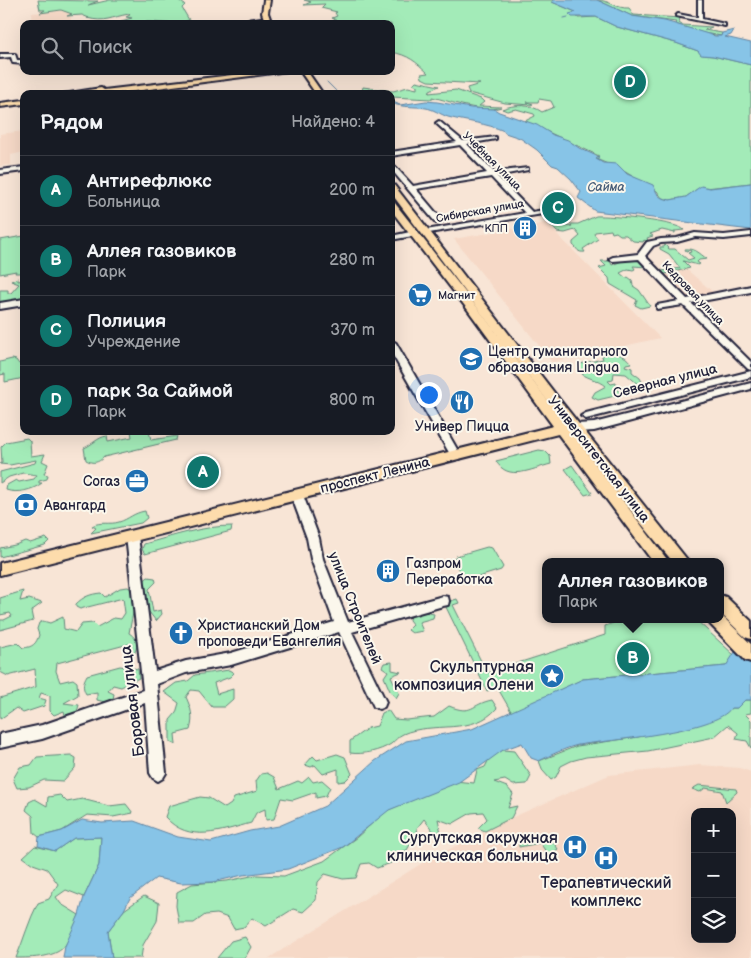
<!DOCTYPE html>
<html lang="ru">
<meta charset="utf-8">
<style>
body{margin:0;font-family:"Balsamiq Sans",sans-serif;background:#20242c;color:#f1f3f6}
.controls{position:absolute;right:15px;bottom:15px;display:grid;overflow:hidden;border-radius:10px;box-shadow:0 5px 20px #0002}
.controls button{width:45px;height:45px;display:grid;place-items:center;padding:0;border:0;border-bottom:1px solid #363941;background:#171b24;color:#f1f3f6;font:25px sans-serif}
.you{position:absolute;left:428px;top:394px;width:18px;height:18px;margin:-12px;border:4px solid #fff;border-radius:50%;background:#1a73e8;box-shadow:0 0 0 8px #1a73e833}
.badge{display:grid;place-items:center;width:32px;height:32px;border-radius:50%;background:#0f766e;color:#fff;font-size:16px;font-weight:700}
.pin{position:absolute;translate:-50% -50%;border:2px solid #fff;box-shadow:0 1px 5px #0006}
.popup{position:absolute;left:542px;top:558px;width:182px;height:65px;box-sizing:border-box;display:grid;place-content:center;border-radius:10px;background:#171b24;filter:drop-shadow(0 1px 4px #0005);font-size:16px;white-space:nowrap;color:#9ea1a6}
.popup b{font-size:19px;color:#f1f3f6}
.popup::after{content:'';position:absolute;left:50%;top:100%;margin-left:-10px;border:10px solid transparent;border-top-color:#171b24}
.list{margin:0;padding:0;list-style:none}
h2{display:flex;justify-content:space-between;align-items:center;height:65px;margin:0;padding:0 20px;font-size:21px}
h2 small{font-size:16px;font-weight:400;color:#9ea1a6}
.list li{display:grid;grid-template-columns:32px 1fr auto;gap:15px;align-items:center;box-sizing:border-box;height:70px;padding:0 20px;border-top:1px solid #363941}
.list b{display:block;font-size:19px;white-space:nowrap}
.list p{margin:0;font-size:16px;white-space:nowrap;color:#9ea1a6}
.list em{font-size:16px;font-style:normal;color:#9ea1a6}
.icon{flex:none;width:28px;height:28px;fill:none;stroke:currentColor;stroke-width:2;stroke-linecap:round;stroke-linejoin:round}
.map{position:relative;flex:none;width:751px;height:958px;overflow:hidden}
.search{position:absolute;background:#171b24;box-shadow:0 5px 20px #0002;left:20px;top:20px;width:375px;height:55px;display:flex;align-items:center;gap:12px;box-sizing:border-box;padding:0 18px;border-radius:10px;color:#9ea1a6;font-size:19px}
.panel{position:absolute;background:#171b24;box-shadow:0 5px 20px #0002;left:20px;top:90px;width:375px;height:345px;border-radius:10px}
.map>svg:first-child{display:block}
.built{fill:#f6d9c7;fill-rule:evenodd}
.green{fill:#a3ebb8;stroke:#62867a}
.water{fill:#87c4e7;stroke:#5f83a2}
.lines{fill:none;stroke-linecap:round;stroke-linejoin:round}
.stream{stroke:#5f83a2;stroke-width:1}
.minor-casing{stroke:#22223b;stroke-width:4}
.major-casing{stroke:#22223b;stroke-width:4}
.minor{fill:#fbf7ec;fill-rule:evenodd}
.major{fill:#fddcac;fill-rule:evenodd}
.labels{text-anchor:middle;dominant-baseline:central;stroke-width:4;stroke-linejoin:round;paint-order:stroke}
.far-street-label{font-size:11px;fill:#22223b;stroke:#fbf7ec}
.far-poi-label{font-size:11px;fill:#22223b;stroke:#fbf7ec;text-anchor:end}
.far-water-label{font-size:12px;font-style:italic;fill:#455b77;stroke:#fbf7ec}
.poi-label{font-size:14px;fill:#22223b;stroke:#fbf7ec;text-anchor:start}
.street-label{font-size:14px;fill:#22223b;stroke:#fbf7ec}
.near-poi-label{font-size:16px;fill:#22223b;stroke:#fbf7ec;text-anchor:end}
.near-street-label{font-size:16px;fill:#22223b;stroke:#fbf7ec}
</style>
<div class="map">
<svg width="751" height="958" viewBox="0 0 751 958">
<rect width="100%" height="100%" fill="#f8e5d6"/>
<filter id="ink" filterUnits="userSpaceOnUse"><feTurbulence type="fractalNoise" baseFrequency=".02" numOctaves="2"/><feDisplacementMap in="SourceGraphic" scale="10" xChannelSelector="R" yChannelSelector="G"/><feConvolveMatrix kernelMatrix="1 2 1 2 8 2 1 2 1" color-interpolation-filters="sRGB"/></filter>
<g filter="url(#ink)">
<path class="built" d="M69 10 72 24H33L32 13Z
M24 131V152L11 155V165L0 166V134Z
M546 223 660 338 552 362 454 239Z
M686 269 713 292 687 298 664 273Z
M700 765 740 768 751 772V958H269L424 862 511 818 609 775ZM695 812H732V939H695Z"/>
<path class="green" d="M38 0 98 1 88 5 110 0H178L185 5 182 8 189 20C174 27 159 21 144 22 135 22 130 24 121 21L132 18 126 17 130 15 129 14C111 17 105 23 87 18H89L82 15 67 16 72 14 61 10 40 13 45 10H40Z
M304 0H553L552 2 576 12 578 18 596 17 617 27 676 43 698 51 703 55 713 56 751 65V183L697 189 686 197 670 200 662 198 657 191 622 170 596 159 599 156 525 121 535 116 534 114 516 109 507 111 502 109C514 104 531 104 542 112L554 107 551 101 539 99 538 102H527L533 104 531 105 505 103 469 93 467 88 480 84 428 81 422 78 421 74 428 73C416 62 409 55 391 52V24H343L332 18 337 16 335 13 337 12 321 8 325 4 304 5 311 2Z
M597 0C609 0 617 9 629 8L632 12 631 13 634 15 680 18 679 23 682 25 712 27 704 30 722 33V36L703 33 675 24 676 22 632 16Z
M416 81 439 86 430 90 429 93 456 90 481 99 484 102 479 106 501 107C483 114 450 101 432 97V99L391 97V94H367L362 91 363 87 393 91 408 87 417 89V86L413 84Z
M596 216C609 215 679 222 684 230L675 231V233L662 230 650 234 653 236 647 238 649 243 644 240 643 242 633 241 626 235H620L616 232 612 233 611 230 595 232 594 234 598 239 583 249 585 252C577 253 578 249 573 245V242L580 236 575 230 565 233 557 232 547 221 557 218C563 222 563 228 572 226L570 224H578Z
M24 236V273H15L16 271 0 274V240Z
M665 245 669 249H675L688 260 694 258 688 253 691 252 690 250 686 251 685 249C695 248 699 253 707 259L699 260 697 262 700 264 698 265 683 261 690 268 665 274 662 271 680 268 669 254 660 249V247H664Z
M638 258 647 267 633 266 635 269 633 270 628 269 620 273 626 278 628 277 632 280 633 286 639 290 650 306 641 308 635 305 637 300 610 284 609 278 599 268 606 266 601 261H610L612 265 627 259Z
M18 278V281L24 280V300L0 305V290H8V293H11L19 284 11 281Z
M606 353C617 353 624 354 631 363L626 364 625 366 632 368V372L640 378 642 382 639 385 626 374 614 373 613 380 608 381 611 384 616 383V389L621 392 615 396 598 400 592 397 595 392 606 386C599 380 589 379 582 374L583 371 578 368 580 364 603 359 602 356Z
M12 359 16 360 19 364 24 365V378L5 382V374L0 375V362Z
M131 431H149L151 440 177 436 176 440 104 457C98 463 93 464 86 460L84 448C92 445 98 437 107 436L108 442 132 437Z
M27 438 30 441 31 456 45 454 42 461 48 464 44 474 48 475 47 479 39 481V483H42C33 490 17 494 6 490L7 485 16 480 19 482 34 479 37 475 23 473 9 477 0 483V472L35 463 36 460 10 465 0 464 2 463 1 447 6 442Z
M539 450 545 451 550 456 551 464C531 469 508 482 496 461Z
M572 465 592 493 585 495 565 469Z
M145 511 147 518 141 523 91 533 96 528 92 526C100 521 110 525 119 522 129 519 133 513 145 511Z
M232 526 231 531 145 554 142 549 144 544C173 536 203 526 232 526Z
M46 538 49 541 45 545 0 557V548L15 545 25 541 30 543Z
M487 547 492 548 503 567 501 570 469 580 463 578 453 559 456 556Z
M148 577 155 578 156 582 149 589 153 612 161 610 162 614 156 621 149 612 145 613 134 608 129 633C140 640 138 649 131 659L129 644 57 663 56 671 60 682 73 679 77 682 78 695 64 703 79 705 77 712 65 715 64 711 54 715 50 711V696L41 693 39 698 46 700 44 706 23 713 16 708 0 719V698L36 687 35 669 8 676 0 672V647L18 643 23 648C33 647 36 644 39 635L37 629 39 623 43 621 50 623 63 617 64 629 76 632 82 624 93 623 97 627 114 618 121 619 125 613 123 598 80 609 76 607V604C83 597 90 594 101 593L105 597 120 588 128 587 133 590Z
M23 591 20 601 29 599 42 603 31 611 33 621 0 630V620H4L12 616 10 613 0 615V598Z
M457 599 459 603 453 605 487 673 605 635V626L624 619H695L734 655 726 666 583 679 512 713 497 687 487 691 444 603Z
M420 611 434 614 433 618 419 622 423 631 412 633 408 630 413 625 409 620 410 613Z
M392 662V670L401 672 391 676 399 693 396 698 390 691 384 677 388 671 382 667 384 663Z
M120 666 138 669 139 678 121 687 113 685 108 691 114 694 113 699 105 702 97 700V692L86 694C82 687 83 682 87 675Z
M229 670 234 673 230 677 214 683 217 694 233 689V699L224 707H212L199 691 191 690 186 697C191 708 194 717 190 730L175 734 176 745 170 742V720L176 713 179 703 164 692 176 683 188 681 195 675Z
M492 700 497 708C474 736 432 721 403 734 398 736 395 741 391 744 380 751 363 755 350 753V741L368 728 377 726 382 713 388 710 394 719 406 720 434 717 449 706C473 716 471 704 492 700Z
M745 700H751V713L745 714 751 720V748L747 741 736 739 738 733 728 725 714 737 648 751 586 757 571 761 561 766 556 777 551 780 543 771 539 761 577 746 638 737 731 708H737Z
M503 750 514 751 531 776 527 784 513 785 505 780 494 782 507 787 513 794 508 808 517 806 511 818 485 831 478 828 487 819 483 812 471 813 452 824 438 819 441 833 433 831 424 819 417 828 418 838 412 841 407 850 398 853 391 863 377 868 369 863 361 864 356 878 343 879 325 874 318 882 316 900 303 912 293 909 266 926 252 918 244 927 234 929 228 918 217 914 205 915 194 923H179L176 906 177 892 192 884 227 881 256 875 284 876 324 861 357 837 386 811 455 781 474 783 477 770 485 767 490 757Z
M337 754 345 757 352 774 345 781 338 782V769L323 774 315 765 311 767 305 765 313 756 317 760Z
M71 755 76 758 75 768 63 781 44 780 29 787 17 788 13 779 20 767 31 765 37 757Z
M267 773 274 777 279 789 298 781 302 783 309 777 313 782 322 780 330 787 326 796 316 798V792L293 800 281 798 274 819 266 820 265 809 256 813 251 823C221 831 189 844 165 817L169 806 200 797 209 798 225 808 231 804 234 798 257 791 256 781 261 774Z
M699 785 736 789 737 792 726 802 722 791 705 788 700 792 692 789Z
M60 795 67 802 82 799 109 806 126 804 133 813 113 817 87 815 62 831 39 837 34 833 33 816 26 810 29 802 35 799 47 806 48 797Z
M543 834 550 837 558 849 549 856 540 843 519 847V841L533 839Z
M101 837 99 865 84 897 66 890 56 897 61 904 79 915C75 925 72 935 66 944 58 958 31 958 16 958 24 939 29 920 38 903L49 899 58 884 47 869 33 864 23 857 35 846 55 851 74 838Z
M144 896 159 903 157 921 143 945 141 958H112L108 931 124 910Z
M245 937 251 947 245 958H217L231 941Z"/>
<path class="water" d="M553 0H597L632 16 665 21 715 36H721L722 33 734 30 731 35 725 37 751 43V65L713 56 701 55 698 51 676 43 617 27 596 17H572L569 14 576 12 552 2Z
M391 101 400 105 426 101 437 102 471 108 494 109 499 112 537 125 553 135 568 140 579 148 599 157 596 159 603 163 617 164 627 174 653 185 658 195 662 198 670 200 686 197 701 186 710 188 751 183V230L595 211 578 198 581 192 571 179 558 167 552 165 537 150 520 138 505 133 504 131C486 123 467 122 448 117 440 114 433 109 426 108 414 106 403 108 391 103Z
M751 627V700H745L737 708H731C716 732 608 740 578 745 565 748 551 755 539 761L531 758 522 743 503 750 459 782 389 810 343 847 288 869 243 875 213 882 181 883 156 878 130 898 124 910 108 931 112 958H63L65 946 79 915 84 897 99 865 101 837 74 838 55 851 38 846 39 837 62 831 82 820 102 823 134 821 178 837 211 842 250 831 279 826 325 806 375 761 406 741 472 729 583 679 726 666Z"/>
<g class="lines">
<path class="stream" d="M564 18 568 17
M327 82 336 91"/>
<g class="minor-casing">
<path id="minor" d="M698 0H702V19L725 24V26L676 16 678 14 698 18Z
M261 18 259 20 222 24 224 23Z
M0 54H15L17 60H24V64L13 63 11 57 0 58Z
M439 121 463 141 496 137V139L467 144 494 172 528 168V170L497 176 532 212 567 206 571 208 567 210 423 234V230H426L525 213 491 177 416 189 443 221 436 223 391 169V162L413 186 487 173 460 145 391 156V152L457 142 437 124 436 123Z
M24 167V171L0 174V170Z
M415 231H418V235L391 240V236Z
M751 232V236L724 239 695 237 677 242 661 243 653 246 645 256 687 299 751 286V292L691 303 751 362V370L748 369 683 305 657 309V305L679 301 639 259 613 261 609 259 613 257 638 254 647 242 661 239 677 238 695 233 724 235Z
M24 299V305L0 309V303Z
M391 340 396 343 461 456 460 459H452L451 456 391 352Z
M751 371V377L586 419 581 416 586 413Z
M751 383V389L594 431 576 432 571 428 576 424 594 423Z
M297 491 301 492 303 495 319 538 323 559 348 622 443 596 448 597 449 601 448 605 443 606 352 632 386 702 384 707 379 709 374 707 339 632 231 665 186 673 157 684 166 773 163 778 158 781 153 778 150 773 145 703 42 739 0 748V734L42 725 143 690 126 536 128 533H136L138 536 155 671 186 661 231 653 334 622 311 559 307 538 291 495 293 492Z"/>
</g>
<g class="major-casing">
<path id="major" d="M264 0H270L268 13 272 24H266L262 13Z
M266 71H288L111 94H63L101 88 104 90Z
M300 71H307L323 94H316Z
M24 100V104L0 107V103Z
M391 184 394 185 559 399 689 562H673L635 516 572 433 669 562H653L558 434 0 575V563L553 426 468 310 391 210V201L394 202 476 306 565 424 391 193Z
M720 595 726 597 751 621V639L745 637 720 613Z
M720 614 751 644V662L745 660 710 624 708 619H720Z"/>
</g>
<use href="#minor" class="minor"/>
<use href="#major" class="major"/>
</g>
</g>
<defs>
<g id="building-disc" transform="scale(1.25)"><circle r="9.5" fill="#1f6fb2" stroke="#fbf7ec"/><path d="M-4-6H4V6H1V3H-1V6H-4ZM-2.5-4.3h1.7v1.8h-1.7ZM.8-4.3h1.7v1.8H.8ZM-2.5-1h1.7V.8h-1.7ZM.8-1h1.7V.8H.8Z" fill="#fff"/></g>
<g id="supermarket-disc" transform="scale(1.25)"><circle r="9.5" fill="#1f6fb2" stroke="#fbf7ec"/><path d="M-6-5.5h2.5l.6 2H6L4.5 2H-2.5L-4.4-4H-6ZM-1.5 3.2a1.3 1.3 0 1 0 .1 0ZM3 3.2a1.3 1.3 0 1 0 .1 0Z" fill="#fff"/></g>
<g id="school-disc" transform="scale(1.25)"><circle r="9.5" fill="#1f6fb2" stroke="#fbf7ec"/><path d="M0-5L7-2L0 1L-7-2ZM-4 1L0 2.5L4 1V4Q0 6-4 4Z" fill="#fff"/></g>
<g id="restaurant-disc" transform="scale(1.25)"><circle r="9.5" fill="#1f6fb2" stroke="#fbf7ec"/><path d="M-5-6h1v4h1v-4h1v4h1v-4h1v5L-1.5 .5V6h-2V.5L-5-1ZM5-6V6H3V1.5H1.5Q1.5-4 5-6Z" fill="#fff"/></g>
<g id="office-disc" transform="scale(1.25)"><circle r="9.5" fill="#1f6fb2" stroke="#fbf7ec"/><path d="M-6-3h4V-5.5h4V-3h4V5H-6ZM-1-4.5V-3h2v-1.5ZM-6 0V1H6V0Z" fill="#fff"/></g>
<g id="bank-disc" transform="scale(1.25)"><circle r="9.5" fill="#1f6fb2" stroke="#fbf7ec"/><path d="M-6-4H6V4H-6ZM0-2.3a2.3 2.3 0 1 0 0 4.6a2.3 2.3 0 1 0 0-4.6Z" fill="#fff"/></g>
<g id="church-disc" transform="scale(1.25)"><circle r="9.5" fill="#1f6fb2" stroke="#fbf7ec"/><path d="M-1.2-6h2.4v3.5h3.3v2.4h-3.3V6h-2.4V-.1h-3.3v-2.4h3.3Z" fill="#fff"/></g>
<g id="sight-disc" transform="scale(1.25)"><circle r="9.5" fill="#1f6fb2" stroke="#fbf7ec"/><path d="M0-6L1.8-2.2L6-1.7L2.9 1.2L3.7 5.4L0 3.3L-3.7 5.4L-2.9 1.2L-6-1.7L-1.8-2.2Z" fill="#fff"/></g>
<g id="hospital-disc" transform="scale(1.25)"><circle r="9.5" fill="#1f6fb2" stroke="#fbf7ec"/><path d="M-5-5h3v3.5h4V-5h3V5h-3V1.5h-4V5h-3Z" fill="#fff"/></g>
</defs>
<g fill-rule="evenodd">
<use href="#building-disc" x="525" y="228"/>
<use href="#supermarket-disc" x="420" y="295"/>
<use href="#school-disc" x="471" y="359"/>
<use href="#restaurant-disc" x="462" y="402"/>
<use href="#office-disc" x="137" y="481"/>
<use href="#bank-disc" x="26" y="505"/>
<use href="#building-disc" x="388" y="571"/>
<use href="#church-disc" x="181" y="633"/>
<use href="#sight-disc" x="552" y="676"/>
<use href="#hospital-disc" x="575" y="847"/>
<use href="#hospital-disc" x="606" y="858"/>
</g>
<g class="labels">
<g class="far-street-label">
<text transform="translate(492 161) rotate(45)">Учебная улица</text>
<text transform="translate(480 211) rotate(-10)">Сибирская улица</text>
<text transform="translate(693 293) rotate(46)">Кедровая улица</text>
</g>
<g class="far-poi-label">
<text x="508" y="228">КПП</text>
<text x="438" y="295" text-anchor="start">Магнит</text>
</g>
<g class="far-water-label">
<text x="606" y="187">Сайма</text>
</g>
<g class="poi-label">
<text x="488" y="351">Центр гуманитарного<tspan x="488" dy="16">образования Lingua</tspan></text>
<text x="462" y="426" text-anchor="middle">Универ Пицца</text>
<text x="120" y="481" text-anchor="end">Согаз</text>
<text x="44" y="505">Авангард</text>
<text x="406" y="563">Газпром<tspan x="406" dy="16">Переработка</tspan></text>
<text x="198" y="625">Христианский Дом<tspan x="198" dy="16">проповеди Евангелия</tspan></text>
</g>
<g class="street-label">
<text transform="translate(665 381) rotate(-14)">Северная улица</text>
<text transform="translate(599 459) rotate(52)">Университетская улица</text>
<text transform="translate(375 475) rotate(-14)">проспект Ленина</text>
<text transform="translate(355 608) rotate(68)">улица Строителей</text>
</g>
<g class="near-poi-label">
<text x="534" y="667">Скульптурная<tspan x="534" dy="18">композиция Олени</tspan></text>
<text x="558" y="838">Сургутская окружная<tspan x="558" dy="18">клиническая больница</tspan></text>
<text x="606" y="883" text-anchor="middle">Терапевтический<tspan x="606" dy="18">комплекс</tspan></text>
</g>
<g class="near-street-label">
<text transform="translate(133 701) rotate(-97)">Боровая улица</text>
</g>
</g>
</svg>
<div class="controls">
<button>+</button>
<button>−</button>
<button><svg class="icon" aria-label="layers" viewBox="0 0 24 24"><path d="M12 4l9 5-9 5-9-5zM3 14l9 5 9-5"/></svg></button>
</div>
<div class="you"></div>
<div class="pin badge" style="left:203px;top:472px">A</div>
<div class="pin badge" style="left:633px;top:658px">B</div>
<div class="popup"><b>Аллея газовиков</b>Парк</div>
<div class="pin badge" style="left:558px;top:208px">C</div>
<div class="pin badge" style="left:630px;top:82px">D</div>
<div class="search"><svg class="icon" aria-label="search" viewBox="0 0 24 24"><circle cx="10" cy="10" r="6"/><path d="M15 15l6 6"/></svg>Поиск</div>
<section class="panel">
<h2>Рядом<small>Найдено: 4</small></h2>
<ul class="list">
<li><span class="badge">A</span><div><b>Антирефлюкс</b><p>Больница</p></div><em>200 m</em></li>
<li><span class="badge">B</span><div><b>Аллея газовиков</b><p>Парк</p></div><em>280 m</em></li>
<li><span class="badge">C</span><div><b>Полиция</b><p>Учреждение</p></div><em>370 m</em></li>
<li><span class="badge">D</span><div><b>парк За Саймой</b><p>Парк</p></div><em>800 m</em></li>
</ul>
</section>
</div>
